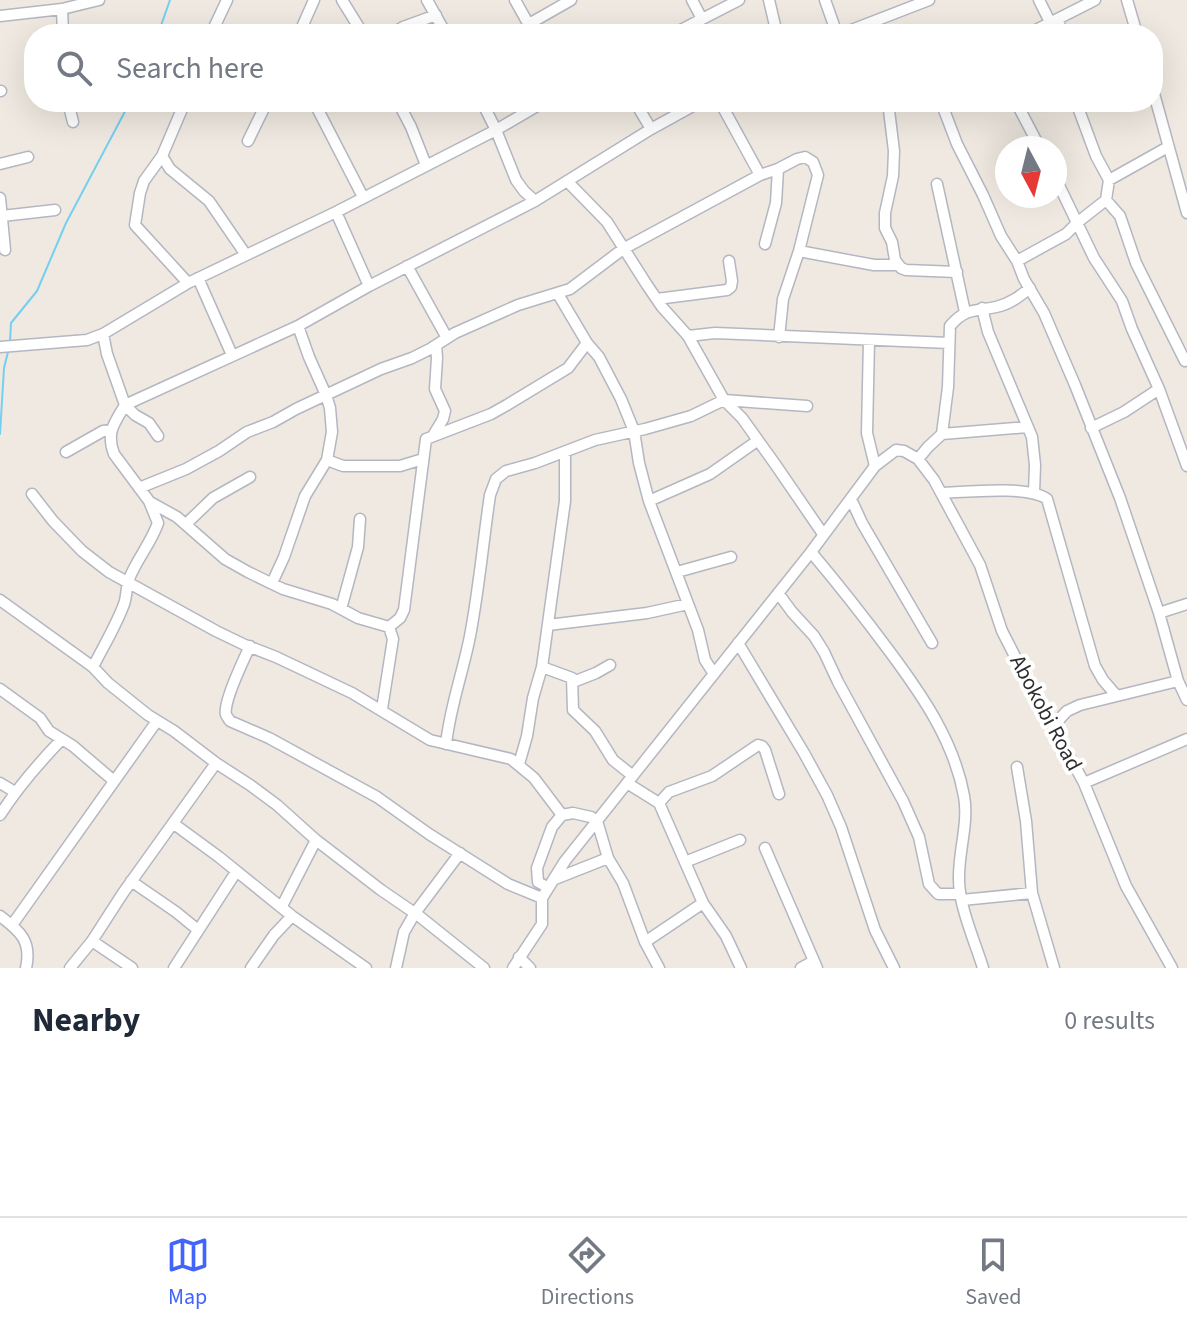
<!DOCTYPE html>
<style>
body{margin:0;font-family:"Source Sans 3",sans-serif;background:#f6f6f7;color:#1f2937}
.compass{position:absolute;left:995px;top:136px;width:72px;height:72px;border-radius:50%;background:#fff;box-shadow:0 8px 32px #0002;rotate:173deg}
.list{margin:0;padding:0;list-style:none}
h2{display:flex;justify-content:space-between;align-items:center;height:104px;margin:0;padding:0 32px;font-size:34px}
h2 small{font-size:26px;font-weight:400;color:#747a83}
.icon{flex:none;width:44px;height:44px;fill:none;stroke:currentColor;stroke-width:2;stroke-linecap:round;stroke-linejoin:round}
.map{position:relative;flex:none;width:1187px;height:968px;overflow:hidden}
.search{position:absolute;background:#fff;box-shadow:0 8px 32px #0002;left:24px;right:24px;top:24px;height:88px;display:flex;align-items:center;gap:20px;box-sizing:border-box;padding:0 28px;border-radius:32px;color:#747a83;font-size:30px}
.sheet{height:248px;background:#fff}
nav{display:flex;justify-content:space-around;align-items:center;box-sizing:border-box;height:112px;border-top:2px solid #e0e1e3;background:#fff;font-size:22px;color:#747a83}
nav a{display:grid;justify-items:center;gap:4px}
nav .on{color:#4264fb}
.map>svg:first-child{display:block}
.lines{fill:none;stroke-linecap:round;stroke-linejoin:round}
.stream{stroke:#75cff0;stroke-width:2}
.minor-casing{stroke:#b4b7c1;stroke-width:13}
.minor{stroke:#fff;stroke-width:10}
.labels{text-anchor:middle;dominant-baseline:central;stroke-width:8;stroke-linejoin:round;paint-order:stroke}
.street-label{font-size:22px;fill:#2e2e2e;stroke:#fff}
</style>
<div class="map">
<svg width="1187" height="968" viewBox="0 0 1187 968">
<rect width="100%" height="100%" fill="#efe9e1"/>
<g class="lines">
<path class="stream" d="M158 34 170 0
M10 342 11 323 37 291 66 223 130 102
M0 434 4 368 8 352"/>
<g class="minor-casing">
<path id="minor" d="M342 0 363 34
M427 0 446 34
M515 0 534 34
M692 0 702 19
M769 0 777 34
M825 0 837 34
M1039 0 1050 22
M1127 0 1137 34
M62 9 63 34
M0 16 62 9 99 0
M1058 19 1062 34
M529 24 571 0
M211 34 227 0
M299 34 314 0
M391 34 403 27 436 15
M673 34 739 0
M841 34 929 0
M1028 34 1095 0
M1153 90 1187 213
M0 91H1
M68 102 73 122
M185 102 162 156 144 181 140 193 135 225 188 283
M314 102 363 197
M398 102 411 127 426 165
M482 102 496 130 516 180 524 191 535 201
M635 102 651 129
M720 102 760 175
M888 102 894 151 893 176 885 213V228L892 242 895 260 901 268 906 270 957 272
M941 102 957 144 983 195 1001 236 1017 261 1024 279 1044 313 1075 385 1120 498 1159 613 1178 681 1187 700
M1016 102 1040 148
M248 141 267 102
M162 156 170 169 209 201 246 255
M0 164 28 157
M1055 177 1094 258 1122 301 1132 329 1159 389 1187 466
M1109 180 1168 147
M567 181 607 222 647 285 662 307 688 336 724 400 742 418 775 464 823 534
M937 184 965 312
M0 198 5 250
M1106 200 1120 216 1136 263 1185 361
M336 212 369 286 535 201 651 129 700 102
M2 216 55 210
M765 244 776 203 778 169
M799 251 874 265H898
M1017 261 1066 234 1078 222 1106 200 1109 180 1096 156 1076 102
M407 266 447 338
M198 278 232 355
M558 294 587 343 599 357 621 399 634 431 639 463 649 501 698 630 705 660 714 674
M657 299 727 290 731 287 732 281 729 261
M982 308 988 332 1032 437 1035 465 1034 493
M103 334 107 354 125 405 135 415 149 423 158 436
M688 336 715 333 949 343
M869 340 867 433 875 466
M0 347 87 340 103 334 188 283 336 212 496 130 544 102
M1091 428 1124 412 1159 389
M434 434 443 419 445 411 435 389 437 358 436 345
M942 434 1028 427
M66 452 103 431 111 430
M918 459 934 480 980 565 1002 631 1046 717 1053 726 1084 783 1126 886 1172 968
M327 460 343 466H400L423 459
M139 488 186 469 219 451 247 432 273 422 296 409 381 369 412 358 430 349 455 333 518 305 570 289 623 249 760 175 778 169 797 159 805 157 813 162 818 175 799 251 783 299 779 337
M941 493C966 492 1028 485 1047 499L1095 666 1103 680 1116 695
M32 494 53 521 82 551 109 572 216 631 245 645 276 657 352 693 430 740 511 759 534 778 562 815
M851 499 862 523 932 643
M649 501 710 474 757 441
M150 502 177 517 225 559 248 572 283 589 332 604 358 618 389 627
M186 524 213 498 250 477
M811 552C838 584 864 617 890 652 922 695 954 741 964 796 969 824 958 852 959 880 959 906 975 942 983 968
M677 572 731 557
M272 583 284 557 305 496 327 460 332 432 330 408 326 395 309 357 298 326
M778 593 792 612 814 636 824 652 838 682 903 801 919 837 929 884 938 894H959
M0 600 93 667 108 683 148 715 174 731 216 763 250 785 277 805 316 840 381 890 419 916 484 968
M341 609 358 547 360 519
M1159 613 1187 604
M548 625 647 613 688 604
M389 627 400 618 404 610 426 439 491 414 507 405 568 368 587 343
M738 643 804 753 827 795 841 827 875 930 894 968
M250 646C243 661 228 692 226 708 225 715 226 715 230 721L269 738 377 797 429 834 508 884 542 898
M93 667C104 645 116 626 124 604 127 596 126 587 129 579 137 559 151 543 158 523L149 501 114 454C106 432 114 424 125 405L298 326 369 286
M542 667 572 678 573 710 595 731 613 760 633 776
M573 682 596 673 610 665
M0 689 40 718 49 731 73 746 114 781
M382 709 393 639 389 627
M1053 726 1067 711 1080 705 1178 681
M446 744C450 707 463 672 470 636 479 589 483 542 490 495L496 479 506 471 535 463 595 440 645 429 691 416 724 400 807 406
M519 764 527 736 533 698 542 667 565 501V452
M1017 767 1026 821 1032 893 1054 968
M0 783 15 792
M627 783 659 803 703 903 726 936 741 968
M1084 783 1187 739
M659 803 669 792 712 776 758 745 762 746 765 750 779 794
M0 815C18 787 38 764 61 740
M174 824 219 857 292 916 366 968
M765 848 817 968
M685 862 740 840
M555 879 608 858
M131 881 176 912 198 930
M547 887 538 882 537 868 552 827 562 815 573 813 591 817 597 821 608 858 623 883 645 942 659 968
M962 900 1032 893
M282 906 316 840
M0 916C20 931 32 941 26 968
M12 925 157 721
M92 941 132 968
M645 942 703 903
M519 957 530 968
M70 968 92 941 123 893 216 763
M174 968 236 872
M251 968 274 935 292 916
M396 968 404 932 415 913 460 853
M513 968 542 924V898L565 861 811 552 875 466 896 450 904 451 918 459 928 447 942 434 948 387 950 326C965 308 976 311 996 307 1010 304 1020 296 1030 288
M801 968 814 961"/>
</g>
<use href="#minor" class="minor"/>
</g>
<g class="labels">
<g class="street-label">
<text transform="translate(1046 713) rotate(62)">Abokobi Road</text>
</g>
</g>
</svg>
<svg class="compass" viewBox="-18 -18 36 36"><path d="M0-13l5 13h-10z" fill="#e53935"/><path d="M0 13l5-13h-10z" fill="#747a83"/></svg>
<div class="search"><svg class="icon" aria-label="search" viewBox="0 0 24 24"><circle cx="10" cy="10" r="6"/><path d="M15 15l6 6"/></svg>Search here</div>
</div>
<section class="sheet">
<h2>Nearby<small>0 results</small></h2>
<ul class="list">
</ul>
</section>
<nav>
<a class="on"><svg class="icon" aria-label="map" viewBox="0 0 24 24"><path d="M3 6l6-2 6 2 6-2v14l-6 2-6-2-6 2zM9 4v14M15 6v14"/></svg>Map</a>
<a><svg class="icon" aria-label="directions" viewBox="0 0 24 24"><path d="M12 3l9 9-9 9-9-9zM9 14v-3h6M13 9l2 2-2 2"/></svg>Directions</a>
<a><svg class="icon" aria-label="saved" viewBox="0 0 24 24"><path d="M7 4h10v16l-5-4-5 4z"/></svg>Saved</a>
</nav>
